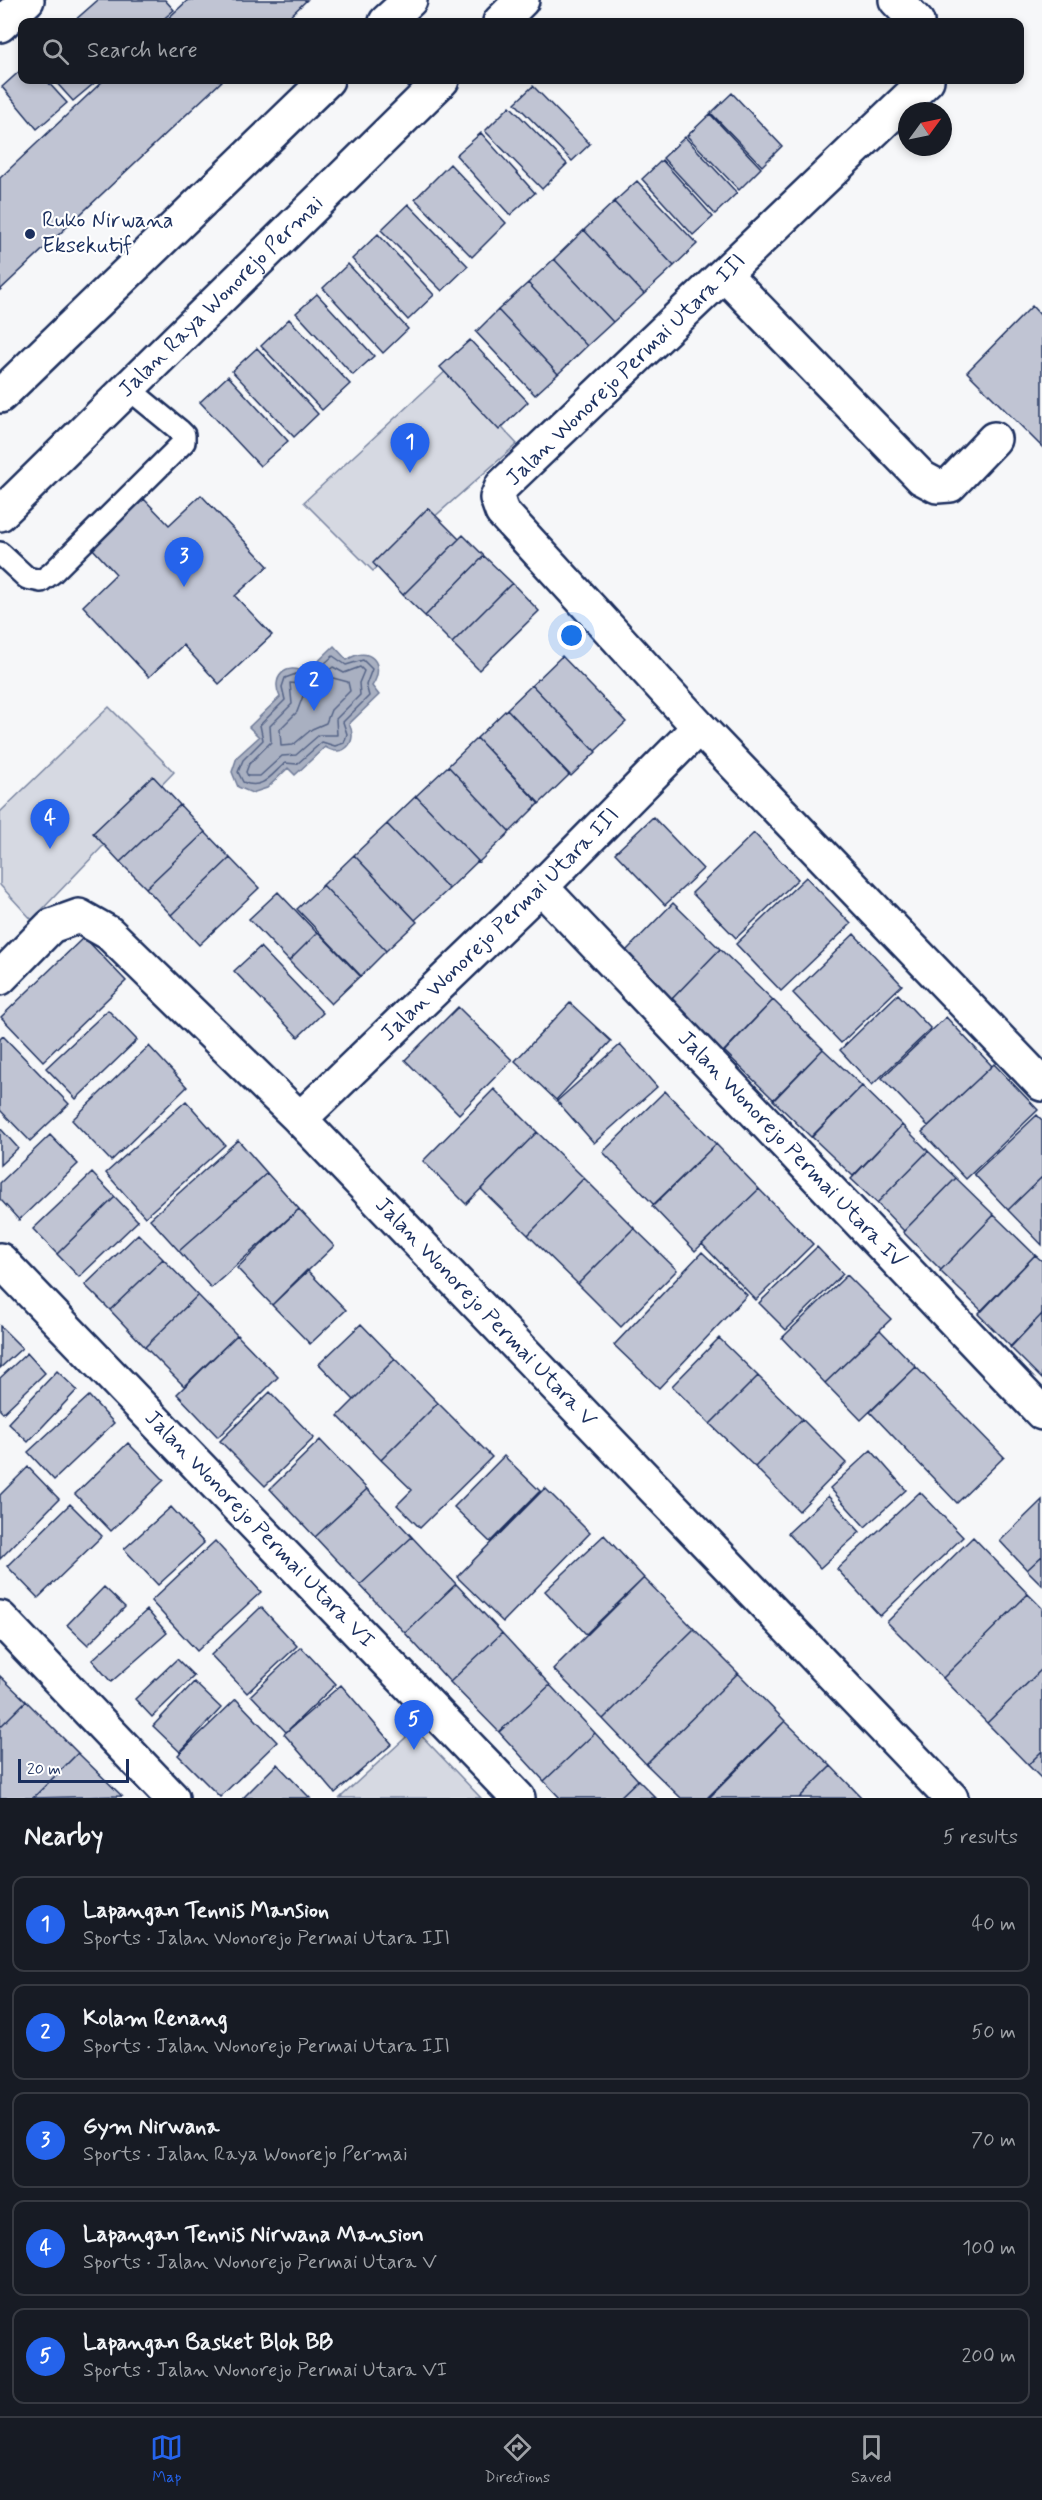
<!DOCTYPE html>
<meta charset="utf-8">
<style>
body{margin:0;font-family:Mynerve,sans-serif;background:#242831;color:#f1f3f6}
.compass{position:absolute;left:898px;top:102px;width:54px;height:54px;border-radius:50%;background:#171b24;box-shadow:0 3px 9px #0003;rotate:57deg}
.scale{position:absolute;left:18px;bottom:15px;width:111px;box-sizing:border-box;padding-left:6px;border:3px solid #1b2f5e;border-top:0;font-size:16px;line-height:21px;white-space:nowrap;color:#1b2f5e;-webkit-text-stroke:4px #fff;paint-order:stroke}
.you{position:absolute;left:572px;top:636px;width:21px;height:21px;margin:-15px;border:4px solid #fff;border-radius:50%;background:#1a73e8;box-shadow:0 0 0 9px #1a73e833}
.badge{display:grid;place-items:center;width:39px;height:39px;border-radius:50%;background:#2563eb;color:#fff;font-size:20px;font-weight:700}
.pin{position:absolute;translate:-50% -50px;filter:drop-shadow(0 2px 3px #0008)}
.pin::after{content:'';position:absolute;top:32px;width:21px;height:18px;background:inherit;clip-path:polygon(0 0,100% 0,50% 100%)}
.list{margin:0;padding:0;list-style:none}
h2{display:flex;justify-content:space-between;align-items:center;height:78px;margin:0;padding:0 24px;font-size:26px}
h2 small{font-size:20px;font-weight:400;color:#9ea1a6}
.list li{display:grid;grid-template-columns:39px 1fr auto;gap:18px;align-items:center;box-sizing:border-box;height:96px;margin:0 12px 12px;padding:0 12px;border:2px solid #363941;border-radius:12px}
.list b{display:block;font-size:22px;white-space:nowrap}
.list p{margin:0;font-size:20px;white-space:nowrap;color:#9ea1a6}
.list em{font-size:20px;font-style:normal;color:#9ea1a6}
.icon{flex:none;width:33px;height:33px;fill:none;stroke:currentColor;stroke-width:2;stroke-linecap:round;stroke-linejoin:round}
.map{position:relative;flex:none;width:1042px;height:1798px;overflow:hidden}
.search{position:absolute;background:#171b24;box-shadow:0 3px 9px #0003;left:18px;right:18px;top:18px;height:66px;display:flex;align-items:center;gap:15px;box-sizing:border-box;padding:0 21px;border-radius:12px;color:#9ea1a6;font-size:22px}
.sheet{height:618px;background:#171b24}
nav{display:flex;justify-content:space-around;align-items:center;box-sizing:border-box;height:84px;border-top:2px solid #363941;background:#171b24;font-size:16px;color:#9ea1a6}
nav a{display:grid;justify-items:center;gap:3px}
nav .on{color:#2563eb}
.map>svg:first-child{display:block}
.green{fill:#d6d9e2;stroke:#7884a0;stroke-width:1.5}
.water{fill:#a9b0c1;stroke:#707c99;stroke-width:1.5}
.lines{fill:none;stroke-linecap:round;stroke-linejoin:round}
.shore{stroke:#546386;stroke-width:1.5}
.building{fill:#c0c4d3;stroke:#1b2f5e;stroke-width:1.5}
.service-casing{stroke:#1b2f5e;stroke-width:26}
.minor-casing{stroke:#1b2f5e;stroke-width:38}
.service{stroke:#fff;stroke-width:21}
.minor{stroke:#fff;stroke-width:33}
.poi-dot{fill:#1b2f5e;stroke:#fff;stroke-width:2}
.labels{text-anchor:middle;dominant-baseline:central;stroke-width:4.5;stroke-linejoin:round;paint-order:stroke}
.poi-label{font-size:22px;fill:#1b2f5e;stroke:#fff;text-anchor:start}
.street-label{font-size:22px;fill:#1b2f5e;stroke:#fff}
</style>
<div class="map">
<svg width="1042" height="1798" viewBox="0 0 1042 1798">
<rect width="100%" height="100%" fill="#f6f7f9"/>
<filter id="ink" filterUnits="userSpaceOnUse"><feTurbulence type="fractalNoise" baseFrequency=".0167" numOctaves="2"/><feDisplacementMap in="SourceGraphic" scale="12" xChannelSelector="R" yChannelSelector="G"/><feConvolveMatrix kernelMatrix="1 2 1 2 8 2 1 2 1" color-interpolation-filters="sRGB"/></filter>
<g filter="url(#ink)">
<path class="green" d="M448 369 517 444 373 571 304 502Z
M109 707 174 772 32 920 0 885V812Z
M415 1729 481 1798H340L343 1795Z"/>
<path class="water" d="M334 646 347 660C369 644 387 664 372 686L379 695 349 724C359 742 343 759 325 747L295 775 288 768 267 788 252 793 238 787 232 772 237 757 259 737 249 727 280 697C270 678 286 661 306 673Z"/>
<g class="lines">
<path class="shore" d="M333 656 346 665 363 660 372 669 366 685 369 696 343 722 347 734 344 743 335 746 322 742 297 764 285 763C271 775 262 791 243 782L238 772 243 760 263 740 260 725 285 700 282 687 285 678 296 674 308 678Z
M333 667 344 673 360 667 364 671 359 683 360 695 336 719 337 735H319L296 755 282 756 260 776H248L246 772 249 764 271 742 270 726 292 704 290 683 311 685Z
M333 678 348 682 350 691 331 710 326 723 312 729 293 745 281 746 280 729 297 712 303 696 317 692Z"/>
</g>
<path class="building" d="M98 0H165L174 10 160 22H76L74 21Z
M188 0H307L284 22H164Z
M22 69V80H46L67 103 37 129 2 87Z
M54 80H98L73 101Z
M104 80H223L0 290V178Z
M533 86 590 144 572 161 515 103Z
M732 93 782 146 762 166 711 113Z
M510 106 567 164 542 189 485 131Z
M710 114 761 168 739 190 687 136Z
M481 133 535 193 510 215 456 155Z
M685 137 737 193 715 214 663 158Z
M662 160 713 217 693 235 642 179Z
M450 164 506 223 472 257 415 199Z
M637 181 697 244 674 266 614 202Z
M614 202 674 266 644 294 584 230Z
M408 204 468 266 442 291 381 230Z
M584 230 644 294 613 322 554 259Z
M378 234 434 295 408 320 352 259Z
M554 259 613 322 587 346 528 283Z
M348 264 408 329 383 353 323 288Z
M528 283 587 346 558 374 498 310Z
M317 294 374 356 353 375 296 313Z
M1032 306 1042 317V447L967 372Z
M498 310 558 374 535 395 476 332Z
M289 319 350 384 322 410 261 346Z
M470 340 528 402 499 430 440 367Z
M257 348 318 414 294 437 232 371Z
M228 376 288 441 260 466 200 402Z
M201 495 268 566 235 596 272 635 219 684 183 645 149 677 83 606 116 574 92 548 144 499 169 525Z
M428 508 459 539 403 595 373 563Z
M463 535 484 556 425 616 403 595Z
M484 556 512 583 452 643 425 616Z
M512 583 539 611 479 670 452 643Z
M562 656 626 722 595 751 532 685Z
M532 685 596 752 571 776 507 709Z
M507 709 569 775 539 804 477 738Z
M477 738 539 803 510 832 448 766Z
M448 766 510 832 479 862 416 796Z
M153 776 180 805 120 862 93 833Z
M416 796 478 861 449 889 387 824Z
M180 805 205 832 146 888 120 862Z
M653 817 703 869 665 905 615 853Z
M387 824 449 889 415 920 354 855Z
M205 832 230 858 171 915 146 888Z
M754 833 798 879 736 938 692 893Z
M354 855 417 922 386 951 323 885Z
M230 858 259 888 199 945 171 915Z
M806 877 851 924 781 991 736 944Z
M323 885 386 951 361 976 297 909Z
M278 892 317 933 289 961 249 919Z
M673 903 720 949 670 1001 622 955Z
M318 932 360 976 331 1004 289 961Z
M854 934 902 985 841 1043 793 993Z
M84 937 126 981 43 1061 1 1017Z
M260 947 323 1013 298 1037 234 971Z
M720 949 773 1000 722 1054 669 1002Z
M898 994 931 1029 872 1085 840 1050Z
M773 1000 823 1049 774 1100 724 1051Z
M570 1003 611 1041 556 1100 515 1061Z
M458 1007 512 1060 459 1114 405 1060Z
M108 1010 137 1040 76 1099 46 1068Z
M946 1017 992 1066 928 1126 882 1078Z
M3 1036 69 1104 30 1141 0 1110V1039Z
M620 1045 657 1087 594 1143 557 1101Z
M149 1046 187 1087 111 1161 72 1120Z
M823 1049 862 1086 811 1137 773 1100Z
M994 1064 1038 1110 966 1179 922 1132Z
M862 1086 902 1125 853 1176 812 1137Z
M494 1089 537 1132 466 1204 423 1161Z
M665 1091 716 1144 654 1205 603 1152Z
M186 1101 225 1145 145 1217 106 1173Z
M1037 1115 1042 1120V1177L1008 1210 974 1174Z
M902 1125 928 1151 877 1203 851 1179Z
M0 1128 18 1148 0 1165Z
M537 1132 584 1178 528 1235 481 1189Z
M50 1135 78 1164 19 1220 0 1199V1183Z
M238 1140 267 1173 179 1251 150 1219Z
M716 1144 759 1189 695 1251 652 1206Z
M928 1151 956 1178 904 1231 877 1203Z
M92 1173 115 1197 57 1254 33 1229Z
M267 1173 299 1209 211 1288 179 1251Z
M1042 1177V1245L1008 1210Z
M584 1178 634 1228 578 1284 528 1235Z
M956 1178 994 1215 941 1270 903 1232Z
M759 1189 813 1244 756 1300 702 1244Z
M115 1197 138 1221 79 1277 57 1254Z
M299 1209 334 1246 272 1305 237 1268Z
M994 1215 1035 1255 982 1311 940 1271Z
M634 1228 677 1270 621 1327 578 1284Z
M138 1234 163 1259 110 1310 85 1285Z
M817 1247 843 1274 786 1330 759 1303Z
M702 1252 747 1295 659 1388 614 1345Z
M1035 1255 1042 1261V1314L1011 1347 978 1314Z
M163 1259 198 1295 145 1347 110 1310Z
M307 1270 346 1310 310 1344 272 1305Z
M847 1275 891 1319 825 1383 782 1338Z
M198 1295 237 1335 184 1386 145 1347Z
M1042 1314V1379L1010 1347Z
M361 1324 395 1359 354 1400 319 1364Z
M0 1326 22 1348 0 1368Z
M880 1330 916 1367 861 1420 825 1383Z
M237 1335 278 1377 218 1437 177 1394Z
M719 1338 758 1376 710 1424 672 1386Z
M27 1353 45 1373 3 1413 0 1410V1378Z
M395 1359 438 1403 381 1460 338 1416Z
M916 1367 1004 1457 957 1503 870 1412Z
M57 1371 77 1390 28 1442 8 1423Z
M758 1376 802 1419 755 1467 710 1424Z
M270 1392 314 1438 265 1486 220 1441Z
M89 1396 114 1423 54 1480 28 1452Z
M438 1403 492 1457 420 1528 397 1505 412 1490 381 1460Z
M802 1419 846 1463 799 1511 755 1467Z
M320 1440 367 1489 315 1537 270 1489Z
M128 1443 164 1480 111 1531 75 1494Z
M871 1450 906 1490 865 1527 830 1488Z
M504 1456 540 1491 490 1542 454 1507Z
M28 1467 59 1499 0 1559V1495Z
M545 1488 590 1533 503 1622 457 1577Z
M367 1489 412 1537 360 1585 315 1537Z
M920 1492 963 1537 880 1616 837 1569Z
M828 1496 860 1532 820 1568 788 1533Z
M1042 1500V1556L1027 1570 1000 1541Z
M70 1504 102 1536 38 1598 7 1566Z
M171 1507 204 1543 158 1585 124 1549Z
M604 1535 644 1578 586 1634 545 1591Z
M412 1537 456 1584 405 1633 360 1585Z
M973 1537 1028 1594 943 1678 887 1622Z
M215 1541 261 1592 197 1651 151 1601Z
M1042 1556V1585L1027 1570Z
M644 1578 694 1629 603 1719 553 1669Z
M456 1584 502 1633 450 1682 405 1633Z
M104 1587 125 1607 88 1645 67 1625Z
M1028 1594 1042 1608V1669L987 1723 943 1678Z
M261 1607 297 1646 247 1693 211 1655Z
M147 1610 167 1633 111 1682 92 1660Z
M694 1629 738 1673 646 1764 603 1719Z
M502 1633 550 1685 499 1732 450 1682Z
M301 1647 336 1684 286 1732 251 1695Z
M177 1659 194 1676 152 1717 135 1699Z
M1042 1669V1751L1028 1765 987 1723Z
M738 1673 785 1721 707 1798H681L646 1764Z
M0 1676 26 1701 0 1727Z
M194 1682 221 1708 180 1752 153 1726Z
M341 1685 392 1744 335 1793 284 1734Z
M550 1685 595 1733 544 1781 499 1732Z
M236 1699 277 1742 220 1797 178 1755Z
M26 1701 78 1753 33 1798H0V1727Z
M785 1721 831 1766 799 1798H709Z
M595 1733 638 1780 619 1798H560L544 1781Z
M1042 1751V1779L1028 1765Z
M78 1753 122 1796 33 1798Z
M277 1764 310 1798H243Z
M831 1766 862 1798H799Z
M638 1780 656 1798H619Z"/>
<g class="lines">
<g class="service-casing">
<path id="service" d="M0 553 27 578 41 581 52 573 184 442V435L179 430 129 389"/>
</g>
<g class="minor-casing">
<g id="minor">
<path d="M896 0 917 22"/>
<path d="M386 22 410 0"/>
<path d="M500 22 522 0"/>
<path d="M0 25 27 0"/>
<path d="M927 80 502 486 497 498 502 512 699 727 1042 1084"/>
<path d="M725 275 922 478 937 486 950 485 994 439"/>
<path d="M0 396 327 80"/>
<path id="s1" d="M0 514 442 80"/>
<path id="s2" d="M541 887 1042 1413"/>
<path id="s3" d="M0 978 51 926 79 916 109 933 300 1119 951 1798"/>
<path id="s4" d="M300 1119 541 887 699 727"/>
<path id="s5" d="M0 1260 518 1798"/>
<path d="M0 1618 172 1798"/>
</g>
</g>
<use href="#service" class="service"/>
<use href="#minor" class="minor"/>
</g>
</g>
<circle class="poi-dot" cx="30" cy="234" r="6"/>
<g class="labels">
<g class="poi-label">
<text x="42" y="221">Ruko Nirwana<tspan x="42" dy="25">Eksekutif</tspan></text>
</g>
<g class="street-label">
<text stroke="none"><textPath href="#s1" startOffset="310">Jalan Raya Wonorejo Permai</textPath></text>
<text transform="translate(626 370) rotate(-44)">Jalan Wonorejo Permai Utara III</text>
<text stroke="none"><textPath href="#s4" startOffset="279">Jalan Wonorejo Permai Utara III</textPath></text>
<text stroke="none"><textPath href="#s2" startOffset="363">Jalan Wonorejo Permai Utara IV</textPath></text>
<text stroke="none"><textPath href="#s3" startOffset="672">Jalan Wonorejo Permai Utara V</textPath></text>
<text stroke="none"><textPath href="#s5" startOffset="374">Jalan Wonorejo Permai Utara VI</textPath></text>
</g>
</g>
</svg>
<svg class="compass" viewBox="-18 -18 36 36"><path d="M0-13l5 13h-10z" fill="#e53935"/><path d="M0 13l5-13h-10z" fill="#9ea1a6"/></svg>
<div class="scale">20 m</div>
<div class="you"></div>
<div class="pin badge" style="left:410px;top:473px">1</div>
<div class="pin badge" style="left:314px;top:711px">2</div>
<div class="pin badge" style="left:184px;top:587px">3</div>
<div class="pin badge" style="left:50px;top:849px">4</div>
<div class="pin badge" style="left:414px;top:1750px">5</div>
<div class="search"><svg class="icon" aria-label="search" viewBox="0 0 24 24"><circle cx="10" cy="10" r="6"/><path d="M15 15l6 6"/></svg>Search here</div>
</div>
<section class="sheet">
<h2>Nearby<small>5 results</small></h2>
<ul class="list">
<li><span class="badge">1</span><div><b>Lapangan Tennis Mansion</b><p>Sports · Jalan Wonorejo Permai Utara III</p></div><em>40 m</em></li>
<li><span class="badge">2</span><div><b>Kolam Renang</b><p>Sports · Jalan Wonorejo Permai Utara III</p></div><em>50 m</em></li>
<li><span class="badge">3</span><div><b>Gym Nirwana</b><p>Sports · Jalan Raya Wonorejo Permai</p></div><em>70 m</em></li>
<li><span class="badge">4</span><div><b>Lapangan Tennis Nirwana Mansion</b><p>Sports · Jalan Wonorejo Permai Utara V</p></div><em>100 m</em></li>
<li><span class="badge">5</span><div><b>Lapangan Basket Blok BB</b><p>Sports · Jalan Wonorejo Permai Utara VI</p></div><em>200 m</em></li>
</ul>
</section>
<nav>
<a class="on"><svg class="icon" aria-label="map" viewBox="0 0 24 24"><path d="M3 6l6-2 6 2 6-2v14l-6 2-6-2-6 2zM9 4v14M15 6v14"/></svg>Map</a>
<a><svg class="icon" aria-label="directions" viewBox="0 0 24 24"><path d="M12 3l9 9-9 9-9-9zM9 14v-3h6M13 9l2 2-2 2"/></svg>Directions</a>
<a><svg class="icon" aria-label="saved" viewBox="0 0 24 24"><path d="M7 4h10v16l-5-4-5 4z"/></svg>Saved</a>
</nav>
